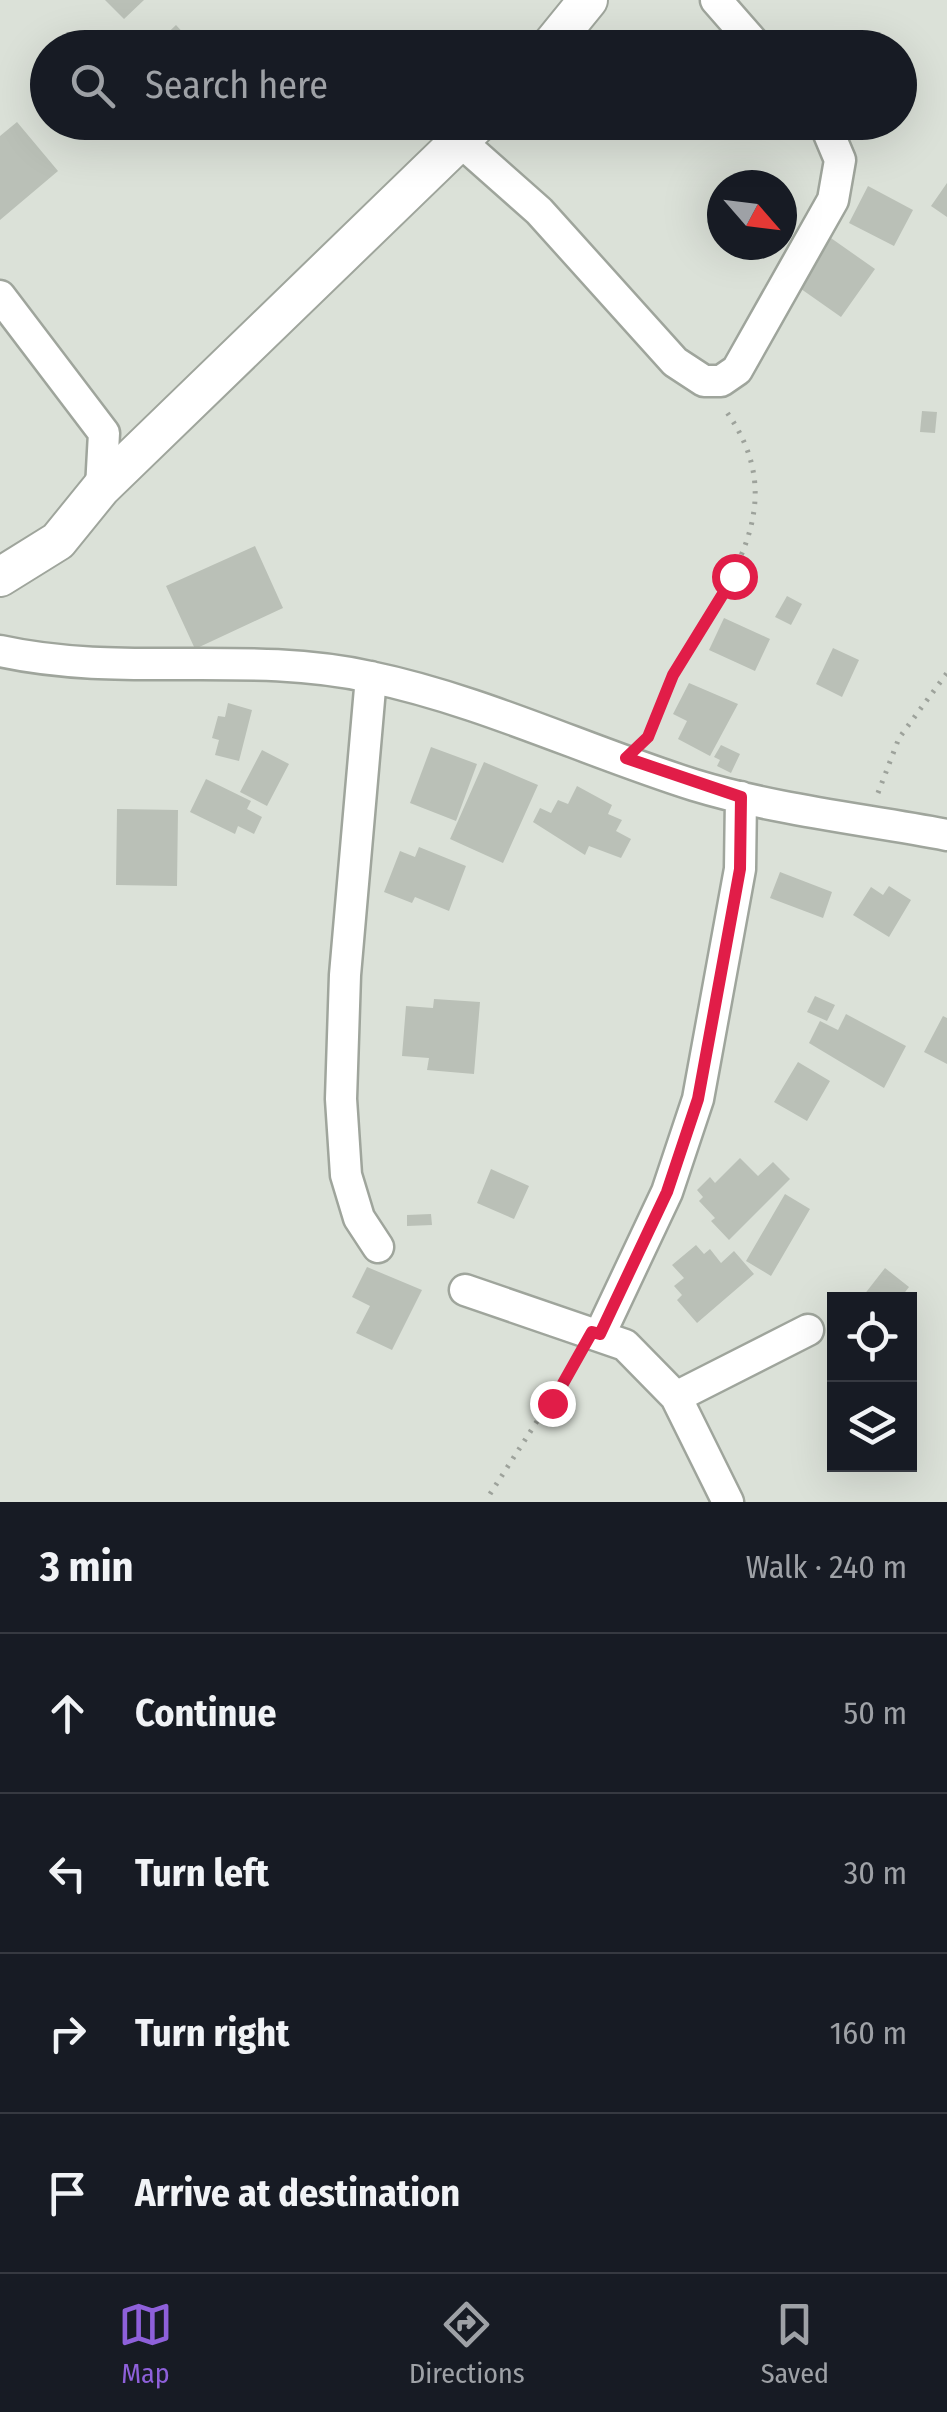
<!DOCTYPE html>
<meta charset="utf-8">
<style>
body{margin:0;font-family:"Fira Sans Condensed",sans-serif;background:#242831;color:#f1f3f6}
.controls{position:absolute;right:30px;bottom:30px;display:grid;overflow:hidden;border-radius:0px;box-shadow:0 10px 40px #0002}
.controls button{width:90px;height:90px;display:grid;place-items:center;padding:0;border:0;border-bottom:2px solid #363941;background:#171b24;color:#f1f3f6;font:50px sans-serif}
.compass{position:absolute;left:707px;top:170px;width:90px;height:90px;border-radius:50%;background:#171b24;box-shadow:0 10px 40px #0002;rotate:118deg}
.stop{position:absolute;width:30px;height:30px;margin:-22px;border:8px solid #e11d48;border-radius:50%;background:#fff}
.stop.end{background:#e11d48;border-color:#fff;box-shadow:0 2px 10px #0008}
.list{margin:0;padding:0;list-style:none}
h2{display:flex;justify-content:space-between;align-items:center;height:130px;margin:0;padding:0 40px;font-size:42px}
h2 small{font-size:32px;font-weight:400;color:#9ea1a6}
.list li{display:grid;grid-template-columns:65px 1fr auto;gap:30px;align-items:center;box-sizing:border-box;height:160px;padding:0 40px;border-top:2px solid #363941}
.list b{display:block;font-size:38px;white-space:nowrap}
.list em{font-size:32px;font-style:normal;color:#9ea1a6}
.icon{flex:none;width:55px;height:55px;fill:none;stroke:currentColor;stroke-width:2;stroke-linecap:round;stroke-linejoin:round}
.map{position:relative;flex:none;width:947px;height:1502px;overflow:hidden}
.search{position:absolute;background:#171b24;box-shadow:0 10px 40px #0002;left:30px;right:30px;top:30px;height:110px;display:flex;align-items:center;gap:25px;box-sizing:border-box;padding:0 35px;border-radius:55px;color:#9ea1a6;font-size:38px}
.sheet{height:770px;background:#171b24}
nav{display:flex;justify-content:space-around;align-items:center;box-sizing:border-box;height:140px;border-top:2px solid #363941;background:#171b24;font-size:28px;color:#9ea1a6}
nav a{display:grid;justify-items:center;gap:5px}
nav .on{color:#8e60da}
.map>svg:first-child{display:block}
.building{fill:#bac0b7}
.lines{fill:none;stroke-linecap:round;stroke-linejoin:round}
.minor-casing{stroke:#9fa59c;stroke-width:35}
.tertiary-casing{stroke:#9fa59c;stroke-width:42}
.path{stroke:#9da29b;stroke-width:5;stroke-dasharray:2.5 8;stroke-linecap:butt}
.minor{stroke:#fff;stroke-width:30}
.tertiary{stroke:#fff;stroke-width:38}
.route{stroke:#e11d48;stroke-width:12}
</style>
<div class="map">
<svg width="947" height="1502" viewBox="0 0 947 1502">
<rect width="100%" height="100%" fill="#dbe1d8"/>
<path class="building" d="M105 0H144L124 19Z
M176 25 197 48H152Z
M708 35 717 48H692Z
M900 71 915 82 900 104Z
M17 122 58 171 0 220V136Z
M947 183V217L931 206Z
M868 186 913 210 894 246 849 223Z
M828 236 875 269 841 317 794 284Z
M922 411 937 412 935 433 920 432Z
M255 546 283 608 195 649 166 586Z
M787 596 802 604 791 625 775 617Z
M724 618 770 639 755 671 709 650Z
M833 648 859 660 842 697 816 684Z
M689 683 738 704 710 756 678 739 687 721 673 714Z
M228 703 252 710 239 761 215 755 219 740 212 738 218 716 225 717Z
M721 745 740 754 731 773 717 766 720 760 714 757Z
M431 747 477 764 456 821 410 803Z
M262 750 289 764 267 806 240 792Z
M484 762 538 785 503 863 450 839Z
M206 779 251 801 247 809 262 817 254 834 238 826 235 834 190 812Z
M577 786 612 805 608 814 622 820 616 831 631 839 621 858 589 846 585 855 533 822 540 808 551 813 558 800 568 804Z
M117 809 178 810 177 886 116 885Z
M419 847 466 866 449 911 415 897 412 903 384 892 400 851 415 857Z
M780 872 832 892 823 918 770 898Z
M889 886 911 900 889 937 853 915 871 887 883 895Z
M815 996 835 1005 827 1021 807 1012Z
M434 999 480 1002 474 1074 427 1070 429 1058 402 1056 406 1006 433 1008Z
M846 1014 906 1046 884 1088 809 1043 820 1021 838 1030Z
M943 1016 947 1018V1064L924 1052Z
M798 1062 830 1081 807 1121 774 1102Z
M740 1158 758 1176 773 1162 790 1179 729 1240 711 1221 715 1218 699 1201 703 1197 697 1190 710 1177 715 1183Z
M491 1169 529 1186 514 1219 477 1203Z
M785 1194 810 1209 771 1276 746 1261Z
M431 1214 432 1225 407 1226V1215Z
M696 1245 704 1254 710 1249 721 1263 734 1251 754 1274 697 1323 677 1300 682 1295 674 1286 684 1278 672 1265Z
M367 1267 422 1290 392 1350 356 1333 370 1306 352 1297Z
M885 1268 909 1287 899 1300H860Z"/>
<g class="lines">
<g class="minor-casing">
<path id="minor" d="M716 0 758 48
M460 141 539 211 675 362 704 381H721L737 370 833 200 840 160 824 122
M0 296 104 433 101 488
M0 651C122 678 247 650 370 677 481 700 586 751 694 785 776 810 863 819 947 835
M371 677 345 975 341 1099 346 1175 359 1218 378 1247
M465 1290 625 1345 676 1397 728 1502
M600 1334 667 1192 698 1099 740 869 741 797
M676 1397 808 1330"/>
</g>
<g class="tertiary-casing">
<path id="tertiary" d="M549 48 588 0
M0 577 58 541 101 488 479 122"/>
</g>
<path class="path" d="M644 740C660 720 663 693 675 671 725 583 798 506 723 407
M878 793 899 738 947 673
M490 1494 578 1358"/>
<use href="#minor" class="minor"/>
<use href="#tertiary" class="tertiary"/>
</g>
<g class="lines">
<path class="route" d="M552 1403 592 1332 600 1334 667 1192 698 1099 740 869 741 797 626 758 648 737 673 675 734 576"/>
</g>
</svg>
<div class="controls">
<button><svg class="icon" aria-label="locate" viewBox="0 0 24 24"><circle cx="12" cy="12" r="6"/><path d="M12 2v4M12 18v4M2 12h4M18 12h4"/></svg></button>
<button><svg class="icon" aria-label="layers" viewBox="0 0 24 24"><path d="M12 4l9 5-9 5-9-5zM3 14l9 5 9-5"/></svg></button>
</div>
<svg class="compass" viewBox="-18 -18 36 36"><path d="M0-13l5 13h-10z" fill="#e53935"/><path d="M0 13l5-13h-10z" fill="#9ea1a6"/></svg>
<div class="stop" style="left:734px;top:576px"></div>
<div class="stop end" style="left:552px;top:1403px"></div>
<div class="search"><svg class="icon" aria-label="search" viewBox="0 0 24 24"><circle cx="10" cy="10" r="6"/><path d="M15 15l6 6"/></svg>Search here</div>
</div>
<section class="sheet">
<h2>3 min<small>Walk · 240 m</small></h2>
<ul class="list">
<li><svg class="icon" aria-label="ahead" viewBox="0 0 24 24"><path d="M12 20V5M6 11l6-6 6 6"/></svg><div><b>Continue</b></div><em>50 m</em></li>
<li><svg class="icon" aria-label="left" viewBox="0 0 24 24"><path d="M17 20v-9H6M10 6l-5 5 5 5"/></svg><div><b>Turn left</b></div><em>30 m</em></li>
<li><svg class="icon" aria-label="right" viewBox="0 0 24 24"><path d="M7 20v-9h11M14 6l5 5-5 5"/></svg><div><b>Turn right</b></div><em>160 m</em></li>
<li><svg class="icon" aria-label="arrive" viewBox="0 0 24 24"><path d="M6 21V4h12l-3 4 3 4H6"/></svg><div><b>Arrive at destination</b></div></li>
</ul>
</section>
<nav>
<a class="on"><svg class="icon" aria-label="map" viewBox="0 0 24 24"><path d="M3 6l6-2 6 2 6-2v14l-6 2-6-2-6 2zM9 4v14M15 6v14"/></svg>Map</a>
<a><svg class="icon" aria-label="directions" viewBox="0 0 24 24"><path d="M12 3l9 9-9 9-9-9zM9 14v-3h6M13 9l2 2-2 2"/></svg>Directions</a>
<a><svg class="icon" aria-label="saved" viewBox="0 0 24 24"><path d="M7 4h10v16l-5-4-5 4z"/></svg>Saved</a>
</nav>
